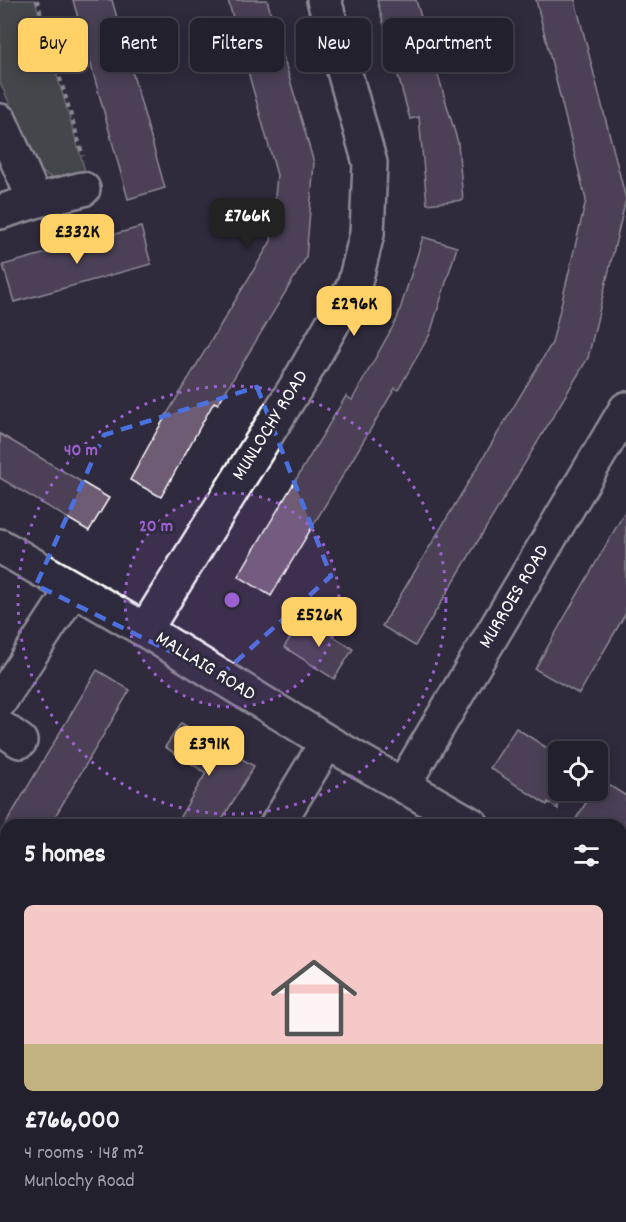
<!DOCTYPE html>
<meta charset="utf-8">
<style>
body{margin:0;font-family:Dekko,sans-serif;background:#2f2d3a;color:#f1f3f6;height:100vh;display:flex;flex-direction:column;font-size:22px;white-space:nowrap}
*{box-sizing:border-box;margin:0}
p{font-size:20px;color:#a3a3aa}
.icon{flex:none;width:33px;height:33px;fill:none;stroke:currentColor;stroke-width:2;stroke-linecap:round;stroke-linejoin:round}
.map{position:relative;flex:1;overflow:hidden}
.panel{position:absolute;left:0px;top:819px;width:627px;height:404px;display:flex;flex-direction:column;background:#23202e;border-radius:18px 18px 0 0;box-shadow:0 3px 15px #0003,0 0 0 2px #403e4a}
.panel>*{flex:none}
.hud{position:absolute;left:18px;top:18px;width:591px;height:54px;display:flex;gap:12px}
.tools{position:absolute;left:548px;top:741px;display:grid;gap:12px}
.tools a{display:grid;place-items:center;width:60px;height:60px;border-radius:9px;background:#23202e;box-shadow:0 3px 15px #0003,0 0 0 2px #403e4a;font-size:30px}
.price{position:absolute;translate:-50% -51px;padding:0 14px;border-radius:12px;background:#ffd166;color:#111;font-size:20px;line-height:39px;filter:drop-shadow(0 2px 3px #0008)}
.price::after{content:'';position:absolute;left:50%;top:36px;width:18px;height:14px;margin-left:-9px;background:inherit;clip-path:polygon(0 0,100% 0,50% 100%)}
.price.current{background:#222;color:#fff}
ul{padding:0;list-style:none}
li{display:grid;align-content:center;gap:12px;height:318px;padding:0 24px}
li span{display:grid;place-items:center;height:186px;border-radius:9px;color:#555}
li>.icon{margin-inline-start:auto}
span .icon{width:108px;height:108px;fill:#fffc;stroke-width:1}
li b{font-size:26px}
h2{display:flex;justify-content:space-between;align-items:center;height:72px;padding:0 24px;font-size:26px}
.tag{padding:0 21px;border-radius:9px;background:#23202e;box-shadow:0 3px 15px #0003,0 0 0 2px #403e4a;font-size:21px;line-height:54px}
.tag.current{background:#ffd166;color:#111}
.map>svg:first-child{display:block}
.green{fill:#5b675b;stroke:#adb3ad;stroke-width:1.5}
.building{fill:#6e5b74;stroke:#fff;stroke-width:1.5}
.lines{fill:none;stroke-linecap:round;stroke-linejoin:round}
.minor-casing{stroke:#fff;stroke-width:38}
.tertiary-casing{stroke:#fff;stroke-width:38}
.primary-casing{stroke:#fff;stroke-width:38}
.path{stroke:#fff;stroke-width:4;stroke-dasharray:4.5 4.5;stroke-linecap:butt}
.minor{stroke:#2f2a3d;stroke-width:33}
.tertiary{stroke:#2f2a3d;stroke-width:33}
.primary{stroke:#2f2a3d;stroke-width:33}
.marked{fill:none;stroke:#4a71e0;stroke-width:4.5;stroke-dasharray:12 8;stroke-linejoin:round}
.ring{fill:none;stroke:#9c61cf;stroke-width:3;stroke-dasharray:3 6}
.labels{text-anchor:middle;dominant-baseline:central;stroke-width:6;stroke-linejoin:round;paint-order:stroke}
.street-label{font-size:20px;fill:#fff;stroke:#2f2a3d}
.centre{fill:#9c61cf;stroke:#2f2a3d;stroke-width:3}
.ring-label{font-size:18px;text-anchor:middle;font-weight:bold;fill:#9c61cf;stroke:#2f2a3d;stroke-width:6;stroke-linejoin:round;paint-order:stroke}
</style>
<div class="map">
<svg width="626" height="1222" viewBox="0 0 626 1222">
<rect width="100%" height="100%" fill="#2f2a3d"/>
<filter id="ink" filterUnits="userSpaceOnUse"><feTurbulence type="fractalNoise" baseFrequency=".0167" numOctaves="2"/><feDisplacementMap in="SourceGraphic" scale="12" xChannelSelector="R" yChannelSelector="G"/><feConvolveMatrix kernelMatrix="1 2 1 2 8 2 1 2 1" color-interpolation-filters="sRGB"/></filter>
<g filter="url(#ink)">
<path class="green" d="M0,0h35l50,171c-18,5 -34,14 -47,-4l-38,-85z
M0,1041l6,4v171h280l9,6h-295z"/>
<path class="building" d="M73,0h39l53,188 -37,11z
M228,0h39l47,163 -8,95 -88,146 -4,-2 -53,95 -31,-17 28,-51 113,-188 6,-66z
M377,0h39l42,143 5,57 -36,4 -8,-87 -9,2z
M536,0h39l51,199 -38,159 -173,288 -33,-20 170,-283 34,-143z
M141,227l10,37 -137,38 -11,-37z
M423,237l34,10 -27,87 -32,56 -3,-2 -124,208 -33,-20 108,-180 6,4 45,-81z
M0,434l109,64 -20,33 -89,-53z
M626,510v103l-47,81 -44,-25z
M304,617l49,32 -19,30 -50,-32z
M97,670l33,20 -80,135h-45z
M181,723l73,43 -35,59h-44l31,-52 -41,-26z
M516,728l42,27v54l-10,-7 -1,3 -57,-37z
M601,780l25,16v29h-54l22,-35h3v-4z"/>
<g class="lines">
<g class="minor-casing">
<path id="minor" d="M0,121l35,80
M0,212l35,-11 48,-12
M0,546l145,84 182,112 145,83
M145,630l154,-248 55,-96 13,-52 3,-71 -46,-163
M0,701l73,-112
M0,727l20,14
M403,785l223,-376
M277,825l50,-83
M621,924l4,-8
M621,1092l5,1"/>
</g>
<g class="tertiary-casing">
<path id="tertiary" d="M0,982l6,5
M437,1216l11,6"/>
</g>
<g class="primary-casing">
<path id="primary" d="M346,1216l4,6"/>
</g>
<path class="path" d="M37,0l46,156"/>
<use href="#minor" class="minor"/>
<use href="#tertiary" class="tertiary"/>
<use href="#primary" class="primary"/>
</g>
</g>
<path d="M0 0H626V1222H0ZM257,387l74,189 -111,100 -184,-91 68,-150z" fill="#2f2a3d" fill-opacity=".55" fill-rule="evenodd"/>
<path class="marked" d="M257,387l74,189 -111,100 -184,-91 68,-150z"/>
<circle cx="232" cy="600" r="107" fill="#9c61cf" fill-opacity=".12"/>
<g class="ring">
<circle cx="232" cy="600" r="107"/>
<circle cx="232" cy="600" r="214"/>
</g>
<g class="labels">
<g class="street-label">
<text transform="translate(271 426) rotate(-58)">MUNLOCHY ROAD</text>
<text transform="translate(515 597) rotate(-59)">MURROES ROAD</text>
<text transform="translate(205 667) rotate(32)">MALLAIG ROAD</text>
</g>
</g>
<circle cx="232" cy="600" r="9" class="centre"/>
<g class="ring-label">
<text x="81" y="455">40 m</text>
<text x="156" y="531">20 m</text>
</g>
</svg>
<div class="tools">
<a><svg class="icon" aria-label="locate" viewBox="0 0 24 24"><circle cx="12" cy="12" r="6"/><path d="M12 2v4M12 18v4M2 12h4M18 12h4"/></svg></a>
</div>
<b class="price current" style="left:247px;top:249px">£766K</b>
<b class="price" style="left:77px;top:265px">£332K</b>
<b class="price" style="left:354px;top:337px">£296K</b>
<b class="price" style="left:319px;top:648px">£526K</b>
<b class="price" style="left:209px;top:777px">£391K</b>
<div class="hud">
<a class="tag current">Buy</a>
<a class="tag">Rent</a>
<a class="tag">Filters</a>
<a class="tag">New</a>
<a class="tag">Apartment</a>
</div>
<section class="panel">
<h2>5 homes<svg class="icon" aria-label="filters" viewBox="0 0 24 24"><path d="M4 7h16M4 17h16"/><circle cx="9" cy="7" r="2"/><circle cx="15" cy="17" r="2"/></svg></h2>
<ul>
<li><span style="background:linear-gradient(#f6c9c9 75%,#c2b280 0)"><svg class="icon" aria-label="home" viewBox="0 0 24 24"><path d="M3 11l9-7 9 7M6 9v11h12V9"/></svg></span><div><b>£766,000</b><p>4 rooms · 148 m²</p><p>Munlochy Road</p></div></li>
</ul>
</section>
</div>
